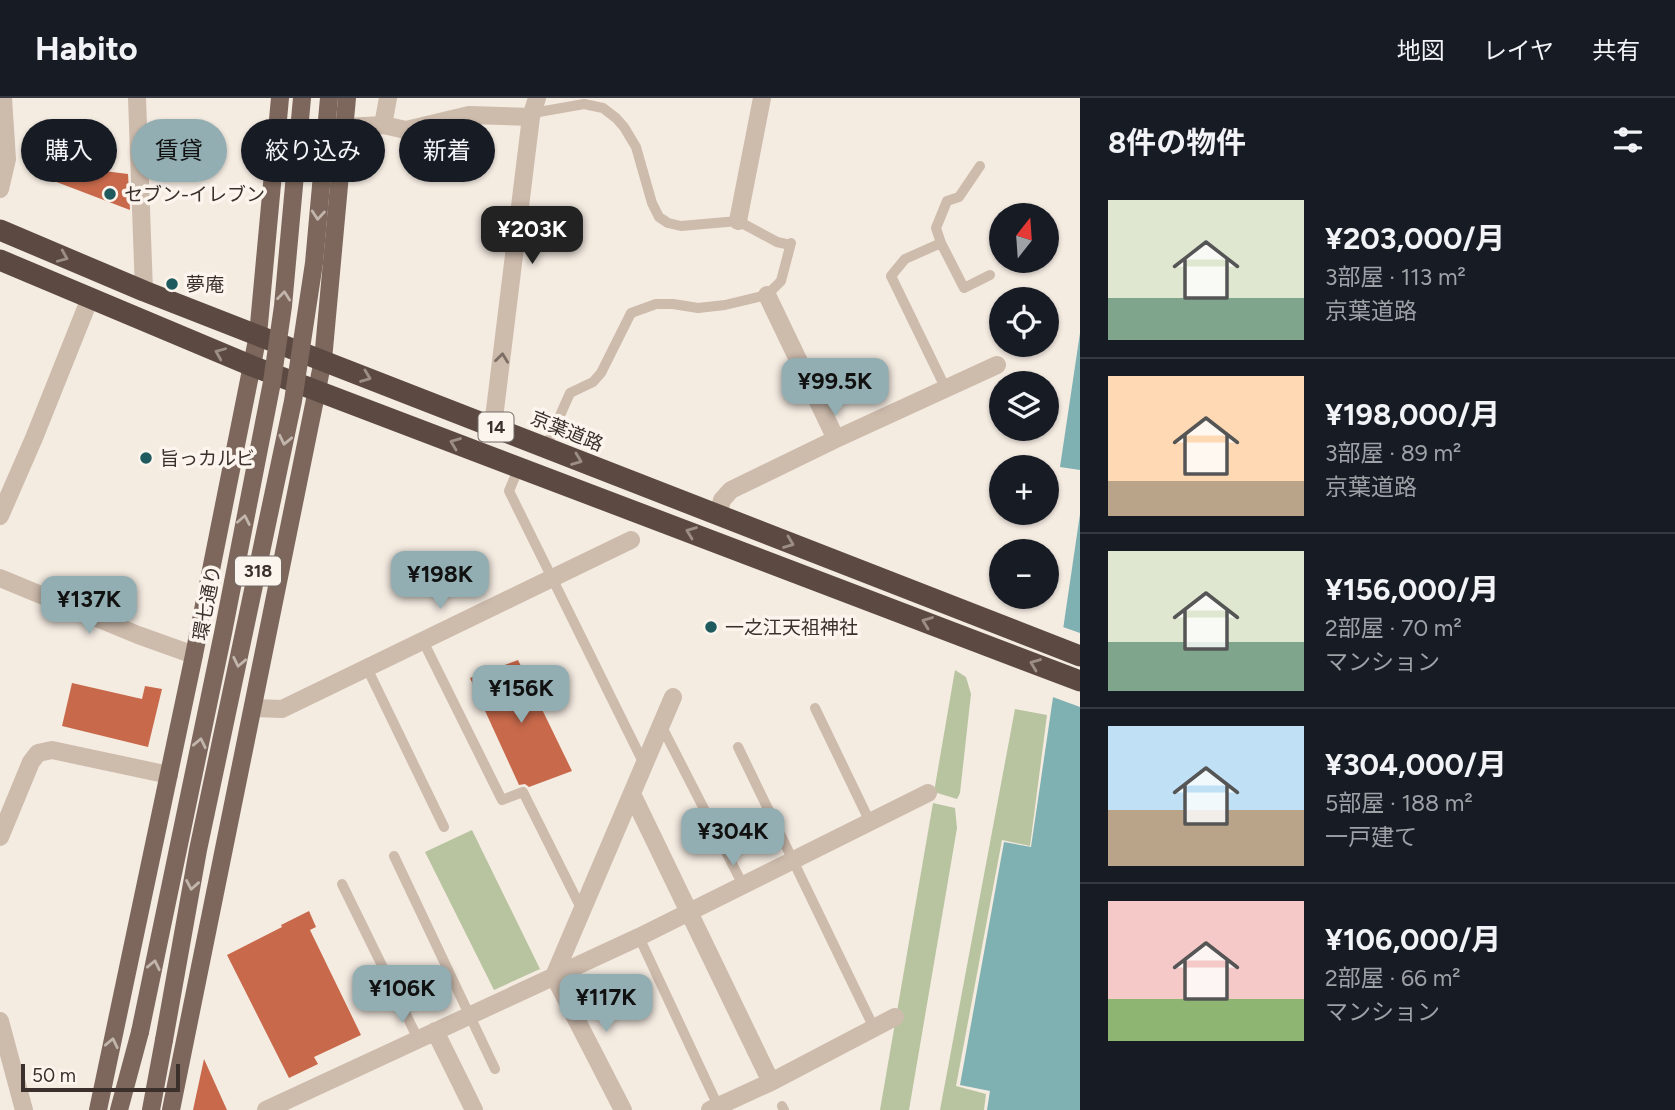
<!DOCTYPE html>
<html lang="ja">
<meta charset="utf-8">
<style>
body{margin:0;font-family:Figtree,"Noto Sans JP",sans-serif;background:#242831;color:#f1f3f6;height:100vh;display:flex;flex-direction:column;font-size:26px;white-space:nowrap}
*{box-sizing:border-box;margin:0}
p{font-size:23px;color:#9ea1a6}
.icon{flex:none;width:38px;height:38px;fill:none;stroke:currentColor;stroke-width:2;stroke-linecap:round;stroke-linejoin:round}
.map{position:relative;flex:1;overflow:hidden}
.panel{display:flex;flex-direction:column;background:#171b24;width:595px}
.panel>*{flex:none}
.banner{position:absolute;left:21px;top:21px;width:665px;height:63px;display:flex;gap:14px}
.needle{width:46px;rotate:17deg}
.controls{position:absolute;left:989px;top:105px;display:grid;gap:14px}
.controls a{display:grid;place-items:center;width:70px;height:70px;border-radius:50%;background:#171b24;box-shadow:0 2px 5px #0004;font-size:35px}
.scale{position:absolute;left:21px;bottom:18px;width:159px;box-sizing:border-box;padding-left:7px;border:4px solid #3b302b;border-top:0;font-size:19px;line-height:24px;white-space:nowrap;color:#3b302b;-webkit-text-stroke:5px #fbf5ee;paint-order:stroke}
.price{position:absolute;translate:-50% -60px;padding:0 16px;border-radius:14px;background:#92aeb2;color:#111;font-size:23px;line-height:46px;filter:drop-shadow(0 2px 4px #0008)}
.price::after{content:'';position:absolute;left:50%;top:42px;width:21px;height:16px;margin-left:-10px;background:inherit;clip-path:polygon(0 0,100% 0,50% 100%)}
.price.selected{background:#222;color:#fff}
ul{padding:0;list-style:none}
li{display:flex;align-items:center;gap:21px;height:175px;padding:0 28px}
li+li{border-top:2px solid #363941}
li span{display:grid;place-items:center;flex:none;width:196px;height:140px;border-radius:0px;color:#555}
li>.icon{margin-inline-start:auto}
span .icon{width:84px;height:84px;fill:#fffc;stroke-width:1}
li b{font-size:30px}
h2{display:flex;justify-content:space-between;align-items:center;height:84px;padding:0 28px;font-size:30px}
.pill{padding:0 24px;border-radius:32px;background:#171b24;box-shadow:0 2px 5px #0004;font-size:24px;line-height:63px}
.pill.selected{background:#92aeb2;color:#111}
header{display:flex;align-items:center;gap:42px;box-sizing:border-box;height:98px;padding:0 35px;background:#171b24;border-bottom:2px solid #363941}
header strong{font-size:33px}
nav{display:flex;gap:38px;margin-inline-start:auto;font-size:24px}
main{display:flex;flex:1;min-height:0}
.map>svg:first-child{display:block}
.green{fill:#b8c4a0}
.water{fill:#7fb0b2}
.pier{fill:#f4ebe1}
.building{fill:#c8694b}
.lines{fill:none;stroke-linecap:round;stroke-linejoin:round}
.lane{stroke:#cdbbac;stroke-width:10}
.street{stroke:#cdbbac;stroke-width:18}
.primary{stroke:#7d675c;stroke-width:18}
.highway{stroke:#5c4a42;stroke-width:21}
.primary-bridge{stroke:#7d675c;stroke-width:18}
.oneway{stroke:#c2b5ac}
.oneway2{stroke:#9c8e87}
.oneway3{stroke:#7d6f65}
.poi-dot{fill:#1f5a5e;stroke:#fbf5ee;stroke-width:2.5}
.labels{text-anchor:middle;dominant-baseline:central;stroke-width:7;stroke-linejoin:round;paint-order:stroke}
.shield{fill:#fbf5ee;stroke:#756b66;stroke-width:2}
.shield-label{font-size:18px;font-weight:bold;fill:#3b302b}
.poi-label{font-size:19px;fill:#3b302b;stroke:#fbf5ee;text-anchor:start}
.street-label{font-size:19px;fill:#3b302b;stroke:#fbf5ee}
</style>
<header>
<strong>Habito</strong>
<nav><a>地図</a><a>レイヤ</a><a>共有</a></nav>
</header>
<main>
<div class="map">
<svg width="1080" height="1012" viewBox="0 0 1080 1012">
<rect width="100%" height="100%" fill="#f4ebe1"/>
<path class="green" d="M955,572l11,7 5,17 -11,99 -3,6 -23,-7z
M1015,611l32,6 -17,131 -28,-6 -46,246 30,8 -2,16h-44z
M933,705l22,5 2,20 -48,282h-29z
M472,732l68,139 -46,21 -69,-138z"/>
<path class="water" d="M1080,235v137l-20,-3z
M1080,416v596h-93l3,-19 -30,-6 44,-243 27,5z"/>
<path class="pier" d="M1060,528l20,7v74l-30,-11z"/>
<path class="building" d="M49,66l79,10 2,36 -84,-32z
M518,562l54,111 -43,16 -4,-3 -6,1 -49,-107z
M72,585l70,16 3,-13 17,3 -14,58 -86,-21z
M309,813l7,16 -6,3 51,105 -47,22 4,7 -29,14 -62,-123 55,-28 -1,-2z
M204,961l23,51h-34z"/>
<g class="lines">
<path class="lane" d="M533,15l51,-9 19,4 13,10 8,9 12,20 16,56 7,14 9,6 13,3 57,-5 39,21 9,2
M980,68l-21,31 -12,4 -11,27 5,15 23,45 26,-13
M941,145l-36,16 -14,17 55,113
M546,349l24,-54 23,-11 8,-9 30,-60 25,-9h17l25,4 27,-3 42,-10 14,-14 10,-38
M519,369l-10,24 135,273
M423,543l79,159 21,-8 59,118
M367,570l77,159
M815,610l55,114
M661,627l82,160
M738,649l136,281
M394,758l101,213
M342,786l76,155
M639,839l79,169
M782,1008l2,4"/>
<path class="street" d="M137,0l7,193
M383,27l5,-27
M345,29l38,-2 23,5 63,-15 62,2
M0,91l7,-30 -4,-61
M738,123l24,-123
M767,197l69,144
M493,328l38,-309 6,-19
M718,417l4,-15 9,-10 105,-51 161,-74
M0,418l34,-78 56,-140
M0,480l138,57 56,20
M253,610l29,1 349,-169
M632,696l139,288
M0,739l31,-75 7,-9 14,-3 117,25
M554,878l119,-279
M554,878l69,134
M0,923l24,89
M435,933l39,79
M266,1012l373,-173 289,-144
M710,1012l61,-28 124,-65"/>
<path class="primary" d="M98,1012l96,-455 64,-320 22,-237
M119,1012l21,-78
M151,1012l13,-70
M171,1012l152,-750 24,-262"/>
<path class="highway" d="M0,132l144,61 936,365
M0,162l252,106 828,315"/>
<path class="primary-bridge" d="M140,934l83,-399 49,-251 11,-76 19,-208
M164,942l34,-190 95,-449 21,-138 15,-165"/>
</g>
<defs><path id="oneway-chevron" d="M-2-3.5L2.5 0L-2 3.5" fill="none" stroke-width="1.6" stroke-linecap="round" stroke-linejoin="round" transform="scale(1.75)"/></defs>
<g class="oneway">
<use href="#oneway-chevron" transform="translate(318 117) rotate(95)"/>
<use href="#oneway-chevron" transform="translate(284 198) rotate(-84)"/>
<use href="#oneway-chevron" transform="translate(285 342) rotate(102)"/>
<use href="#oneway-chevron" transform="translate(244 422) rotate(-79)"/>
<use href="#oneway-chevron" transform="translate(239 564) rotate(102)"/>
<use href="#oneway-chevron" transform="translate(200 645) rotate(-78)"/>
<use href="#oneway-chevron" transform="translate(192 787) rotate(100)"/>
<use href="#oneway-chevron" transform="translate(154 867) rotate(-78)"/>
<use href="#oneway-chevron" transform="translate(112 945) rotate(-78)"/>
</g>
<g class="oneway2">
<use href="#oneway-chevron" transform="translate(63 159) rotate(23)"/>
<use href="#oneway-chevron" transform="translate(220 255) rotate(-157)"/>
<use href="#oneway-chevron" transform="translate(366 279) rotate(21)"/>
<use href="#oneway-chevron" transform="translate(455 345) rotate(-159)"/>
<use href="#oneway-chevron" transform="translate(577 362) rotate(21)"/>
<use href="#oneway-chevron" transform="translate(691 434) rotate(-159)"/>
<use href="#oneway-chevron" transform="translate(789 445) rotate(21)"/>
<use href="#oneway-chevron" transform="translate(927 524) rotate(-159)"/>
<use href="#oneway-chevron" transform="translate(1035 566) rotate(-159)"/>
</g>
<use class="oneway3" href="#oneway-chevron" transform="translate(502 260) rotate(-83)"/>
<g class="poi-dot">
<circle cx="110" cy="96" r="7"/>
<circle cx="172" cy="186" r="7"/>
<circle cx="146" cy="360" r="7"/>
<circle cx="711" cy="529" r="7"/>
</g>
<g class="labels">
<g class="shield">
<rect x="478.5" y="314.5" width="35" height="29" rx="5"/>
<rect x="235" y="458.5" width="46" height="29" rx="5"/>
</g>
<g class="shield-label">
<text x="496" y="329">14</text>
<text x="258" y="473">318</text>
</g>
<g class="poi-label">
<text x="124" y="96">セブン-イレブン</text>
<text x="186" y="186">夢庵</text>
<text x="160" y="360">旨っカルビ</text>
<text x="725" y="529">一之江天祖神社</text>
</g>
<g class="street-label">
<text transform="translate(567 333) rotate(22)">京葉道路</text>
<text transform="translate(207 505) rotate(-79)">環七通り</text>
</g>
</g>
</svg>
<div class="controls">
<a><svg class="needle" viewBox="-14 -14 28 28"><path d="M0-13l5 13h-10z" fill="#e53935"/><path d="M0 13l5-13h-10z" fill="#9ea1a6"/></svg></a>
<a><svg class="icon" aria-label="locate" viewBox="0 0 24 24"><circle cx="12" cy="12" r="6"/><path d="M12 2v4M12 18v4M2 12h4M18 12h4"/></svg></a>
<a><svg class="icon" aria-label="layers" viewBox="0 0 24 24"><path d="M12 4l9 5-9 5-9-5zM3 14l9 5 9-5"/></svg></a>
<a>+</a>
<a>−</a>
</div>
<div class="scale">50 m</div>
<b class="price selected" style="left:532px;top:168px">¥203K</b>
<b class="price" style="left:835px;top:320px">¥99.5K</b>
<b class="price" style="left:440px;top:513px">¥198K</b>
<b class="price" style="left:89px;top:538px">¥137K</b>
<b class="price" style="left:521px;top:627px">¥156K</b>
<b class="price" style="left:733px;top:770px">¥304K</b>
<b class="price" style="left:402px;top:927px">¥106K</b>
<b class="price" style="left:606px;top:936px">¥117K</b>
<div class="banner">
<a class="pill">購入</a>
<a class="pill selected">賃貸</a>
<a class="pill">絞り込み</a>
<a class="pill">新着</a>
</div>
</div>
<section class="panel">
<h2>8件の物件<svg class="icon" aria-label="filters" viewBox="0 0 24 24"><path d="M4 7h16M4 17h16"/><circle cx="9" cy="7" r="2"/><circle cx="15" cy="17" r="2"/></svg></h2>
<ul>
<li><span style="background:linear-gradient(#dfe7d0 70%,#7fa58c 0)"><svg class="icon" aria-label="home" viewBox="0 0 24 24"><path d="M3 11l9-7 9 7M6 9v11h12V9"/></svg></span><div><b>¥203,000/月</b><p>3部屋 · 113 m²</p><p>京葉道路</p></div></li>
<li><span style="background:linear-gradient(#ffd9b3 75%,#b9a48a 0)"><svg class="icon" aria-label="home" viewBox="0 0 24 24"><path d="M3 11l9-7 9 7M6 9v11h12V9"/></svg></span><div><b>¥198,000/月</b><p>3部屋 · 89 m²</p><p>京葉道路</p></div></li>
<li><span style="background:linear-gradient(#dfe7d0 65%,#7fa58c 0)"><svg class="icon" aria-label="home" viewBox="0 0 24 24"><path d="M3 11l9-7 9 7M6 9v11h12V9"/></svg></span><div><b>¥156,000/月</b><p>2部屋 · 70 m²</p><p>マンション</p></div></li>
<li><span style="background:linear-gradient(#bfe0f5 60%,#b9a48a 0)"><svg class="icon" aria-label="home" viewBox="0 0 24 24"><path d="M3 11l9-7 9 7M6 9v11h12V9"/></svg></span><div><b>¥304,000/月</b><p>5部屋 · 188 m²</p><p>一戸建て</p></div></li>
<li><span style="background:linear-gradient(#f6c9c9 70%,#8fb573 0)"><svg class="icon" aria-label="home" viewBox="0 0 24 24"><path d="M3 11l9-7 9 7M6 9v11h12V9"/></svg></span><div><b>¥106,000/月</b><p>2部屋 · 66 m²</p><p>マンション</p></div></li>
</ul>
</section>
</main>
